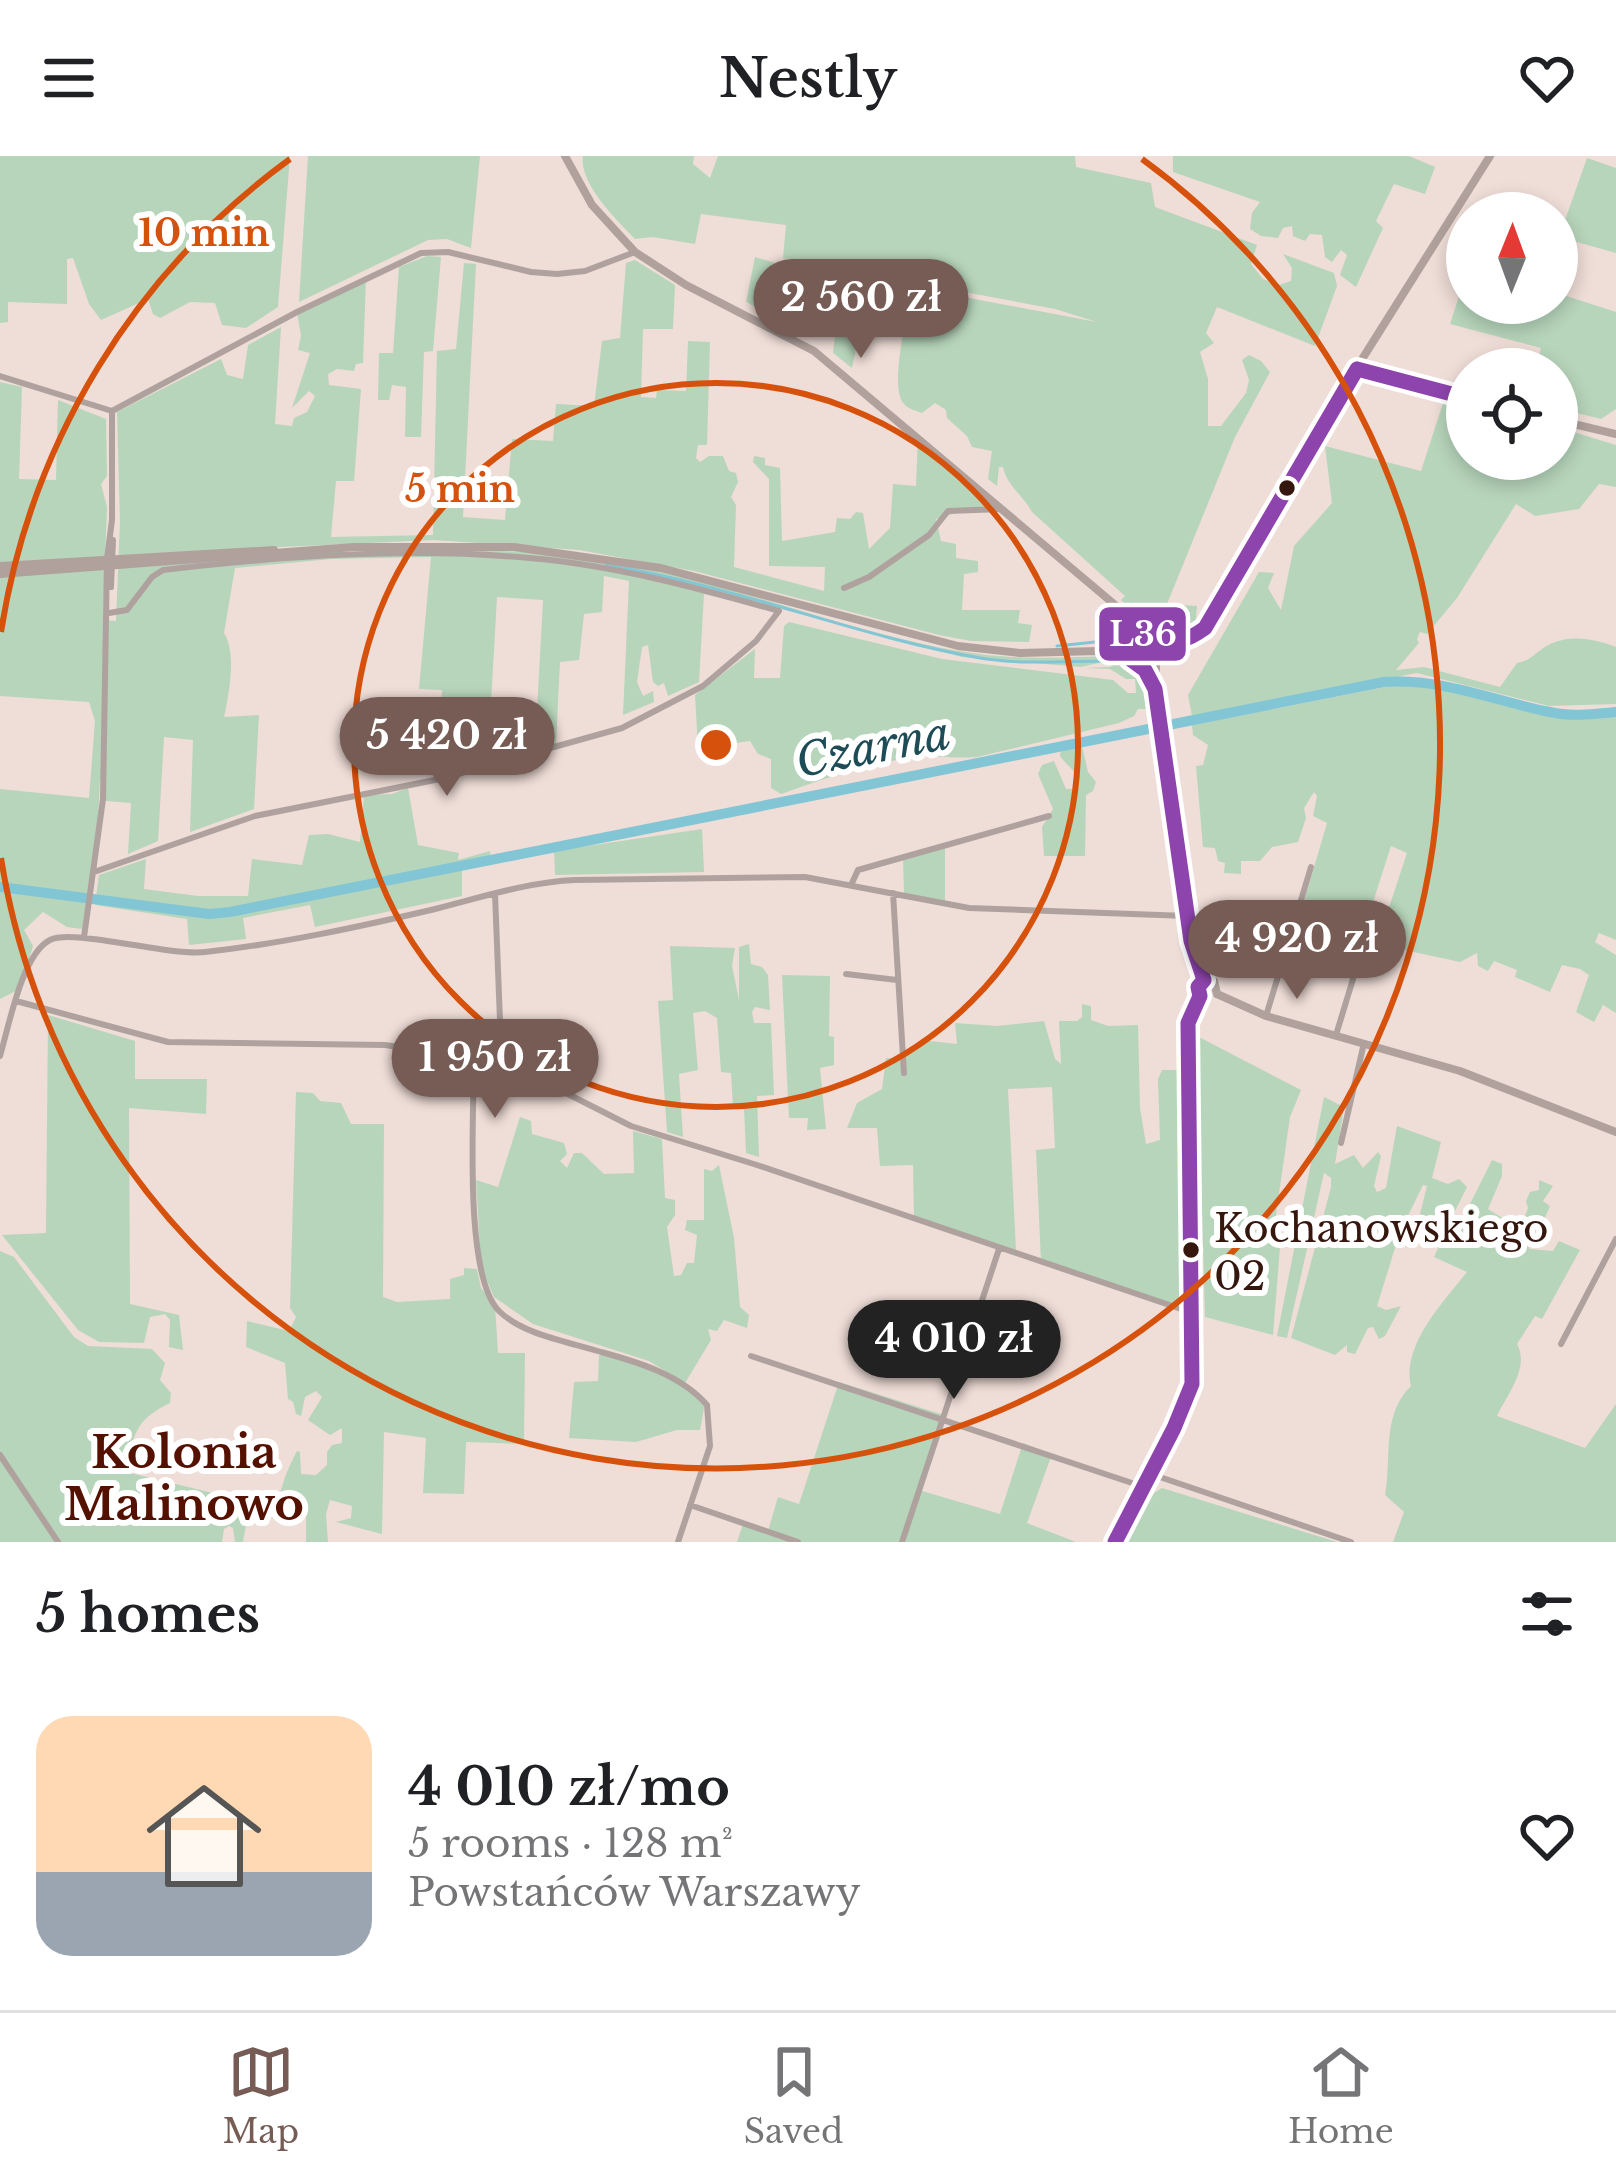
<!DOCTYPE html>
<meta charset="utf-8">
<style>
body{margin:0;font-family:"Libre Baskerville",serif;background:#f6f6f6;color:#202124;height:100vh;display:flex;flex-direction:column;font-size:45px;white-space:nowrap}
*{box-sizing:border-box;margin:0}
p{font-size:39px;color:#757577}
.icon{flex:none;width:66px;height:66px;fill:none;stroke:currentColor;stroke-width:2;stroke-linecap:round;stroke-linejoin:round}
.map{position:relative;height:1386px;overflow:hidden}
.drawer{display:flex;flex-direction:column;background:#fff;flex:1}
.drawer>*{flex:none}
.needle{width:78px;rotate:1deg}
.fabs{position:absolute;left:1446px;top:36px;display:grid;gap:24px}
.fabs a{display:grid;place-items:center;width:132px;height:132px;border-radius:50%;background:#fff;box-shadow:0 6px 18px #0003;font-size:60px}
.price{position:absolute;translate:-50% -102px;padding:0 27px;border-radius:42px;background:#765c54;color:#fff;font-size:39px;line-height:78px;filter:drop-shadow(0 3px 6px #0008)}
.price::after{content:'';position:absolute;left:50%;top:72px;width:36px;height:27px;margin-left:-18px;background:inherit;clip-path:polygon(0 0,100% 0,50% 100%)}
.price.current{background:#222;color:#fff}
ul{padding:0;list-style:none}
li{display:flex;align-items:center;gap:36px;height:300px;padding:0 36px}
li span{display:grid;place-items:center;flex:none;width:336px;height:240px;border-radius:36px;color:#555}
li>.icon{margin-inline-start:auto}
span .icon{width:144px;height:144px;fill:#fffc;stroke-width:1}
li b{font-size:51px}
h2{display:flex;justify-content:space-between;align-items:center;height:144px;padding:0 36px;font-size:51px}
header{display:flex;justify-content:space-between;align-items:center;height:156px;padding:0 36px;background:#fff;font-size:54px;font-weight:600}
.tabs{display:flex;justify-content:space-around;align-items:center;height:168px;border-top:3px solid #e0e0e0;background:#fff;font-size:33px;color:#757577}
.tabs a{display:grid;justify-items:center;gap:6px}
.tabs .current{color:#765c54}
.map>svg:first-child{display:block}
.green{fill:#b7d5bb}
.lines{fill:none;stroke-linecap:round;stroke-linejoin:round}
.stream{stroke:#82c6d6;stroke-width:3}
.river{stroke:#82c6d6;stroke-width:10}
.street{stroke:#afa29e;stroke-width:6}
.secondary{stroke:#b0a19c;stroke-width:8}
.bus-1-casing{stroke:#fff;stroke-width:24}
.bus-1{stroke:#8e44ad;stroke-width:15}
.ring{fill:none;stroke:#d6520c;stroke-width:6}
.bus-dot{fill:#35170e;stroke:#fff;stroke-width:4.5}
.labels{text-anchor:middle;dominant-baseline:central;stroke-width:12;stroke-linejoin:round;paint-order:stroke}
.bus-label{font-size:39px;fill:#35170e;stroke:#fff;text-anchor:start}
.water-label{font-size:45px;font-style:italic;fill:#1d4b56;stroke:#fff}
.neighbourhood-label{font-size:45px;font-weight:bold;fill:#510;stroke:#fff}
.centre{fill:#d6520c;stroke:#fff;stroke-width:6}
.ring-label{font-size:36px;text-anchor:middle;font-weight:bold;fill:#d6520c;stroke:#fff;stroke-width:12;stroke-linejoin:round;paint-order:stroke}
.line-badge{stroke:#fff;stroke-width:4.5}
.badge-label{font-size:33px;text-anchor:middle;font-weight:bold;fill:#fff}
</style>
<header><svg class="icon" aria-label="menu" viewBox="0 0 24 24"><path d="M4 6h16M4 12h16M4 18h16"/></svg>Nestly<svg class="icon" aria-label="heart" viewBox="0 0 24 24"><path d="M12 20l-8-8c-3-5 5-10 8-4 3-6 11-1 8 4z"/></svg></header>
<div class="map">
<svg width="1616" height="1386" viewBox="0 0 1616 1386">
<rect width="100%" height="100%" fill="#efddd7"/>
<path class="green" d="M0,0h290l-12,151 -32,21 -24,-3 -7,-22 -25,-1 -30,16 -7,-4 -5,-15 -47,21 -12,-16 -16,-46 -6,1v45l-59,-2v20l-8,1z
M308,0h172l-9,92 -24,-9 -19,1 -129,62z
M583,0h111l-1,8 17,14 8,-22h357l1,11 75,16 4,24 102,38 -6,19 12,15 16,6 12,-4 1,-13 -9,-14 51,19 3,13 -22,60 -98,-39 -11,26 8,10 -14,9 8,27v47h13l25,-33 3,-13 -7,-20 7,-5 12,6 9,11 -35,65 -68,167 30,2 -2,22 -16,7 -23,-14 -19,-5 -16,-16 4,-4 -93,-84c-9,-17 -25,-26 -29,-45h-4l-2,19 -9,-7 4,-28 -20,-4 -5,-11 -20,-18 -1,-8 -11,-7 -13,10c-5,-2 -14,-4 -18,-9 -16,-17 5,-93 7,-117l186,35 -42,-13 -272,-51 3,-33 -85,-11 -6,30 -42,-7 -18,2c-19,-20 -56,-55 -52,-83z
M1173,0h236l26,11 -10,27 -31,-10 -18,37 7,7 -27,59 -16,-12 7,-20 -6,-5 -9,12 -7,-5 -3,-22 -12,-1 -5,7 -12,-5 -1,-10 -9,2 -5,10 -17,-2 -11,-7 2,-16 8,-11 -87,-30z
M1587,2l29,10v85l-57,-16z
M427,100l14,1 -8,94 -9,1 -3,85h-16l1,-50 -14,-2 -3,15h-11l1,-47h14l6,-86z
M755,101l34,10 -2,51 -4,2 -37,-18z
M635,104l40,25 -2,44h-30l-2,68 15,1 1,-8 29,1 2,-50 22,1 -3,103h-9l-2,13 4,4 9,-6h14l6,15 7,2 2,9 -7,15 5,8 -2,62 90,24 1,-24 -56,-1v-87l-16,-17 1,-6 11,2v7l15,3 2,73 53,-9 2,-14 13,1 6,-7 7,1 6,36 21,-21 3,-44 23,2 2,-49 84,72 -29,-1 -37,11 5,22 15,3v14l22,3v11l-14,2 -2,36h58l-2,13 14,2 -3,17 -58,-1 -32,-6 -245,-64 -115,-21 -145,-10 -216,10c133,8 266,-11 399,12 122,22 242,76 362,92 45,6 91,3 136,2v3l-34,8 -119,-10 -209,-57 -4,5 -45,-11 -5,88 -31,14 -4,-13 -6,3 -5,-4 -5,-37 -6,2 -5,35 6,14 10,-5 1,11 -31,13 6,-134 -25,-5 -2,36 -18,2 -5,46 -19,2 -4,82 -21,4 8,-148 -46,-3 -9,159 -51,16 5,-82 -23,-1 12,-132 -100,2 -96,9 -11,65c13,21 5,60 0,84l35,-2 -5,94 -64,23 3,-92 -29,-3 -6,104 -30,13 3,-51 -25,-2v-20l-6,-1 -2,42 -16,107 -15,-2 -24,-15 -19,18 9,16 -13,43 -20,10v-210l89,9 6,-77 -6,-19 -89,-6v-314l22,5 -3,92 37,1 2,-80 48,19 1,57 -6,8 6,23 -4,113 13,1 4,-99 -3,-110 104,-53 6,16 16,4 5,-34 33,-18 -6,97 17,2 2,-8 13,-6 8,-16 -6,-5 -17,17 18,-55 -12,-3 3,-14 -4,-24 69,-34 -3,85 -7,1 -2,7 -17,-2 -9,5 1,11 32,4 -7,92h-18l-5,56 102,-2 4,-184 19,-2 8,-86 12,1 -13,253 42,3 7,-81 41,2 3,-37 38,2 8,-65 18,-3 6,-75z
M1467,116v31h90v-10l59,19v97l-15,10 -44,-11v-39l-8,-3 -13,3 5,-21 -91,-24z
M842,120l28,4 -18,88 -19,-15z
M1443,247l24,6v50h90v-32l59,18v42l-17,-3 -20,25 -44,7 -19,-12 -59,94 -30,36 -7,-2 -3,7 2,4 -23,27 28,-3 76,20 17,-24c12,-2 15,-7 25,-14 23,-16 50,-11 74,-2v57l-67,2 -132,-33 -225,43 -4,-21 71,-123 15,1 -6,15 13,22 13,-64 38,-43 -7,-57 96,25z
M789,466l153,37 171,21 15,13h8l-1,-14h-9l-16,-10 -25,-1 25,-1 9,-5 26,18 7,29h-14l-4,7 -15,7 -142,34c-20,2 -38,-2 -57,0 -48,4 -94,21 -139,37l-10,-6v-29l-13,-5 -8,-13 -52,7 -3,-53 60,-46 -1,29h26l4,-52z
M1411,526c74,5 125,41 205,34v224l-17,-7 -4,9 21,13v58l-13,-8 -9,17 -18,-10 13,-37 -9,-6 -18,-4 -12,27 -35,-15 2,-7 -23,-9 -6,10 -10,-5 -1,-13 -17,9 -83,-18 30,-91 -16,-7 -33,103 -19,-6 -4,11 -42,-15 34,-116 -14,-7 4,-20 -3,-4 -10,16 2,10 -8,24 -26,5 -12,14h-19v13l-17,-1 1,-10 -7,-2 -3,-13 -12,-1 -7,-81 7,-1 5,-20 -15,-10 -1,-10z
M1082,590l6,26 8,10 -3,9 -7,4 -1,61h-41l-2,-29 11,-18 -15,-35 4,-9 12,-4 12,28h8c10,-15 -7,-22 -14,-33l1,-6z
M408,632l10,57 41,8 -1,7 32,-9 1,9 -181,34v4l152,-29v27l-147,31 -5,-22 -67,13 3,21 -57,6 -2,-26 -92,-14 4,-30 47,-16 -2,30 54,7h50l4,-37 50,6 7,-30 19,-1 32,8 4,-47 28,-1z
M702,673l2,43 -149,3 -1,-24z
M945,691v56l-41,-10 -1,-34z
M749,788l2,20 11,3 6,8 2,35 -15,-3 -3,5 2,11h17l3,72 -17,1 2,61 -13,-4 -2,-45h-11l-2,-35 -10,-1 -4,-54 -12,-7 -12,2 5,57 -19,4 4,63 -16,-5 -9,-131 15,-1 -3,-54 65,2 -3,18 7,34v-53z
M782,819l48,1 -1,60 5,1v28l-14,3 6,61 -19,1 1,-12h-19z
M1082,848l9,2v14l17,6 30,-1 2,83 6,36 14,-4 -2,-61 4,-9h27l3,243 -151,-51 -5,-112 19,-2 -3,-61 -44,2 8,161 -102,-30 -1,-55 -33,1 -3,-38h-30l10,-25 25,-14 4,-31h17l18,-18 36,4 -2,-21 42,3 47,-5 11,38 6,5 -2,-43h18l5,-4z
M48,859l87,26v38h72l-1,35 -77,-6 1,196 49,11 4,35 -14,-3 1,-27 -5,-6 -15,3 -6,26 -45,-1 -21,-12 -76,-95 44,-2z
M1197,880l104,54 -11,27 -18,126 8,4 -7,88 -68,-18z
M296,936l17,1 7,8 21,2 10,21h33l-1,173 14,5 53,-3v-20l14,-4v-7l13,1 4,19 14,17 3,48h27l-1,91 -58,-2 -2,52 -41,-1 3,-55 -42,-6 -2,102 -46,-12 15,-4 1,-12 -22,-6 -4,14 2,28h-22v-27l-28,-9c3,-21 9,-36 19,-55l3,1 1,22 15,1 11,-10v-13l5,-7 10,-2v-15l-12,7 -22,-15 14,-23 -6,-6 -11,6 -4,19 -5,-2 -3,-12 -5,-3 -3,-36 -39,-16 1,-26 42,10 7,-14 -6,-9z
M1324,941l20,10 -9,57 19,-9 9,13 15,-16 3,4 -7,30 3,6 9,-4 11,-62 44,16 -9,36 16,6 11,-5 8,8 -22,44 -4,-9 -21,-8 7,-28 -4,-1 -23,47 -23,74 9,4 15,-4 -16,30 -6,3 -6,-12 -5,1 -13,26 -8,-2v-7l-12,10 -44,-17 40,-151v-9l-7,-5 -37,165 -10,-2z
M520,961l11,4 1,13 32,9 3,11 -7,7 7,7 7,-15h8l22,21 30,-1 -1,-42 29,8 3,59 10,2v15l-8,12 7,49 7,-1 6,-12h7l3,-28 -12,-5 2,-10h17v-51l8,2 7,-6 15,73 6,69 9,8 -2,13 -23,-8 -7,11 -9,-2 3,11 -26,43 -36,-22 -116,-37 -39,-27 -13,-30 -5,-87 22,7z
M1492,1004l10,4v12l-14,33 27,17 7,-1 6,-17 -2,-7 4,-9 9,-2v-10l14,6 -10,15 7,5 -11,26 -12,3 -2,8 5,6 23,2 6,-10 21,9 -38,69 -7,-3 -18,28c13,24 -10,50 -20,72l88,32 31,-44v138h-223l11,-30 -19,-17c7,-37 -4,-80 26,-109 -10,-40 33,-85 56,-114l-33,-15 9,-20 9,3z
M0,1095l14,6 60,80 14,9 64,3 13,14 -5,17 11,13 -1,10c-37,18 -36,32 -44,69l124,30 -7,40h-8l-2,-14 -4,-2 -5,3 -2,13h-222z
M599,1199l48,10 54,33 4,5 -5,27h-23l-41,12 -67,-4 5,-56 24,-1z
M839,1226l105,33 -25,75 81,24 23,-71 29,11 -25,69 49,19h-339l6,-18 25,7 10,-34 21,7z
M1162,1332l175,54h-211l28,-49z"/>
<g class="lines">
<path class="stream" d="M606,409c128,20 248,71 374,93 42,7 86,3 129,3
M1057,490l57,-6 8,-13 -11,-17"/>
<path class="river" d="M0,731l209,27 21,-2 1154,-230c59,-4 110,19 166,30 22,5 44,2 66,0"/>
<path class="street" d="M0,220l112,35
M112,255l185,-99 124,-59 27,-1 83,20 26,2 28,-3 50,-19
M111,431l2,-47
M844,432l25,-11 60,-42 19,-24 54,-2
M94,716l161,-56 185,-37 182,-51 81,-42 53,-45 23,-30c-81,-23 -165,-46 -250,-53 -121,-11 -245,-2 -366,12l-11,7 -25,33 -18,3
M852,727l6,-13 191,-54
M893,737l11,180
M495,738l6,152 -4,16
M84,781l19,-138 4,-240 5,-39v-109
M846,818l51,6
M16,845l152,41 217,3 106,15 61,26 79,40 126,39 433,147
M1266,860l45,-149
M1336,879l34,-112
M0,900c9,-30 22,-102 50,-116 23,-12 115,16 155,12 75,-8 153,-25 226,-42 48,-12 96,-28 144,-30l230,-3 164,31 218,8
M474,902c0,55 -11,217 25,253 24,24 71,31 102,41 37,10 80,23 106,53l3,41 -32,96
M1341,987l23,-100
M1561,1188l55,-105
M751,1200l393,131
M0,1299l58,87
M1151,1318l200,68
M690,1349l108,37
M902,1386l97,-293"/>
<path class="secondary" d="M565,0l27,49 43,47 51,33 128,66 332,280
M1357,213l110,29
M1557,264l59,14
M0,410l274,-16
M0,418l354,-27h160l147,21 297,78 62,7 78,-2 30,5
M1165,497l40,-25 120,-210 165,-262
M1156,510l-1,23 36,252 13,39
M1151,527l-6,-13 -17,-14 3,-18 15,-7 19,10h22
M1204,824l10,1 3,13
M1217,838l49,22 194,55 156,61
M1115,1386l59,-114 18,-44 -4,-361 12,-27 -2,-9 6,-7"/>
<g class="bus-1-casing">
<path id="bus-1" d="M1357,213l110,29
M1204,824l-13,-39 -36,-252 -10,-19 -15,-11v-16l14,-10c30,5 32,16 61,-5l152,-259
M1115,1386l59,-114 18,-44 -4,-361 12,-27 -2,-9 6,-7"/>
</g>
<use href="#bus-1" class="bus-1"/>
</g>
<g class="ring">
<circle cx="716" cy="589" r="362"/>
<path d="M1 476A724 724 0 0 1 290 3M1142 3A724 724 0 1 1 1 702"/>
</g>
<g class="bus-dot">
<circle cx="1287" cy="332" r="10"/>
<circle cx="1191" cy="1094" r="10"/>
</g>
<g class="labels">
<g class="bus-label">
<text x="1214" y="1072">Kochanowskiego<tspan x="1214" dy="48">02</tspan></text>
</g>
<g class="water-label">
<text transform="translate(873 591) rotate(-11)">Czarna</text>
</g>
<g class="neighbourhood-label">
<text x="184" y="1296">Kolonia<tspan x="184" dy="52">Malinowo</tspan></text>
</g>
</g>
<circle cx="716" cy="589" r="18" class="centre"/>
<g class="ring-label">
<text x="204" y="90">10 min</text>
<text x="460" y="346">5 min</text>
</g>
<rect class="line-badge" x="1097" y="449" width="91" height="58" rx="12" fill="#8e44ad"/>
<g class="badge-label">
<text x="1143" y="490">L36</text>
</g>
</svg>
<div class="fabs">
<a><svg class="needle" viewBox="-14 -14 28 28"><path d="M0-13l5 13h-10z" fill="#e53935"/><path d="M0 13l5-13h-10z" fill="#757577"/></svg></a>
<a><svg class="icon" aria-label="locate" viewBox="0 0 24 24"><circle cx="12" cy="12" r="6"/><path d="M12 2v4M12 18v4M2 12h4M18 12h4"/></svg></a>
</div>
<b class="price" style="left:861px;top:205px">2 560 zł</b>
<b class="price" style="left:447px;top:643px">5 420 zł</b>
<b class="price" style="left:1297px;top:846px">4 920 zł</b>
<b class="price" style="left:495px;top:965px">1 950 zł</b>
<b class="price current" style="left:954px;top:1246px">4 010 zł</b>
</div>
<section class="drawer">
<h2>5 homes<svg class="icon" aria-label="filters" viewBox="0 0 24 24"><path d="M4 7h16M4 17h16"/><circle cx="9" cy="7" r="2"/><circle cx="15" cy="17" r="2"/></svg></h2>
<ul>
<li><span style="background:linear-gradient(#ffd9b3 65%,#9aa5b1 0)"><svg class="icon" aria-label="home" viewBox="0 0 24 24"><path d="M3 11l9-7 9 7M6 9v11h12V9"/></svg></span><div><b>4 010 zł/mo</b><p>5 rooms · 128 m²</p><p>Powstańców Warszawy</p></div><svg class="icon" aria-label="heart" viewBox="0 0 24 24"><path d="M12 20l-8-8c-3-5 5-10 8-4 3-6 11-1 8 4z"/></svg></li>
</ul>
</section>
<nav class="tabs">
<a class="current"><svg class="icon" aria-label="map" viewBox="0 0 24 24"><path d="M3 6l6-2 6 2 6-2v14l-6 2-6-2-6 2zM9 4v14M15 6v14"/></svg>Map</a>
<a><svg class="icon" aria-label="saved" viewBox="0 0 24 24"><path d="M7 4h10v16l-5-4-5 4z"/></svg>Saved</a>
<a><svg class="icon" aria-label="home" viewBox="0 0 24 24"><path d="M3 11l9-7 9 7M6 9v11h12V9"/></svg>Home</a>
</nav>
